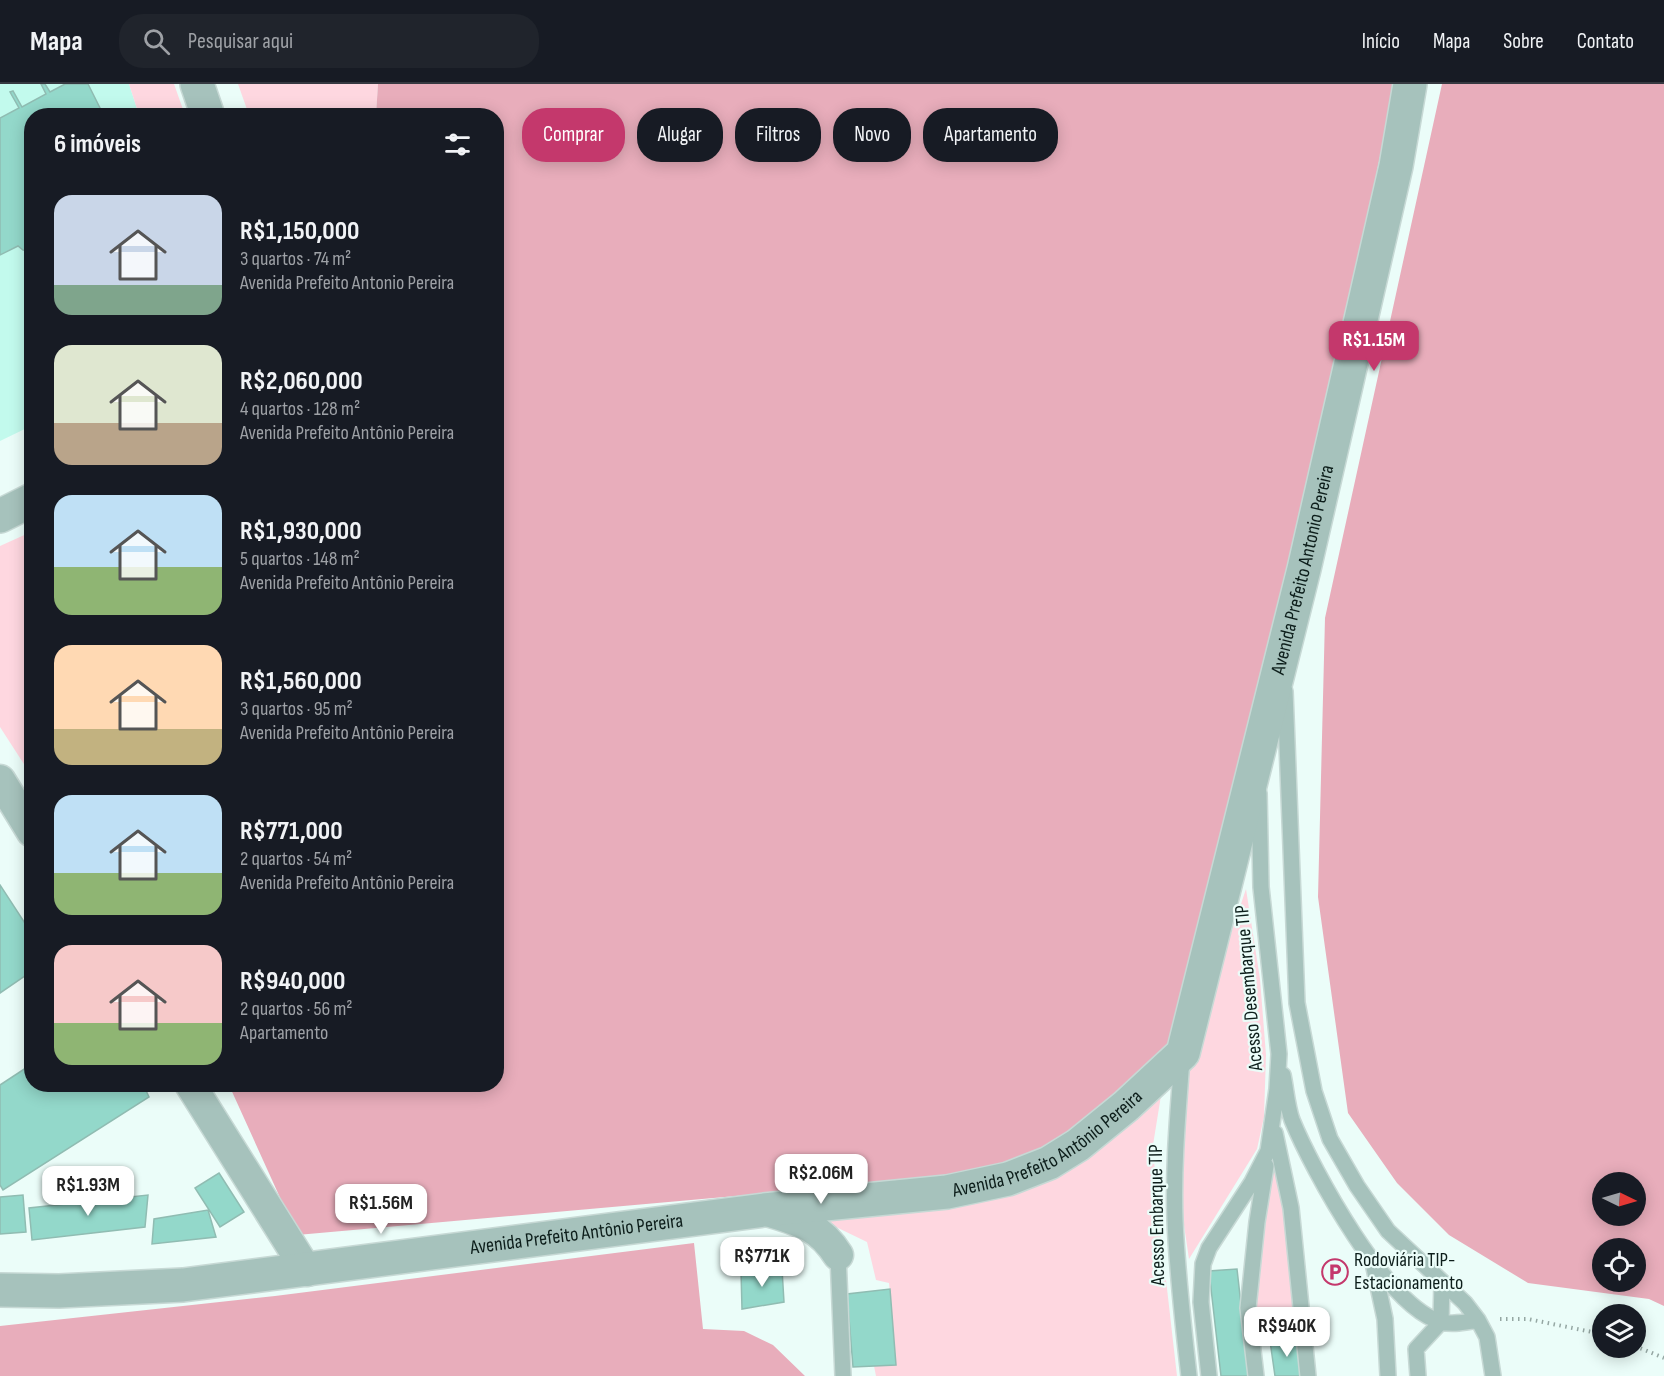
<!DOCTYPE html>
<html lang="pt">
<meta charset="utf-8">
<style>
body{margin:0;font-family:"Sofia Sans Condensed",sans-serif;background:#20242c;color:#f1f3f6;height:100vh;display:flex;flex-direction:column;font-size:22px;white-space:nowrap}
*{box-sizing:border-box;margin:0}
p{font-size:20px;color:#9ea1a6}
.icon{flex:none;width:33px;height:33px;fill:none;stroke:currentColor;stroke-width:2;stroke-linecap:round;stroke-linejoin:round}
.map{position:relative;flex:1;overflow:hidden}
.details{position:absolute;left:24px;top:24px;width:480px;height:984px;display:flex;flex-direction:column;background:#171b24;border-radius:24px;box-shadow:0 3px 15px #0003}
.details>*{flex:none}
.guide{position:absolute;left:522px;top:24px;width:570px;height:54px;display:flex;gap:12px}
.needle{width:39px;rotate:95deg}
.controls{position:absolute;left:1592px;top:1088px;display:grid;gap:12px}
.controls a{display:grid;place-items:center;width:54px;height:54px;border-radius:50%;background:#171b24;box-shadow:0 3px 15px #0003;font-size:30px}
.price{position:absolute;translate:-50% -51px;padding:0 14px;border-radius:12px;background:#fff;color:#222;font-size:20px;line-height:39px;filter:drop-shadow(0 2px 3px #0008)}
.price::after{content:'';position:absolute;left:50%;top:36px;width:18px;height:14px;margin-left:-9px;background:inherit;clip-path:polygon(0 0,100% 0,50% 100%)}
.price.on{background:#c4386c;color:#fff}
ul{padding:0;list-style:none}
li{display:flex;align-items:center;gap:18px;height:150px;padding:0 30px}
li span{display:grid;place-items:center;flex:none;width:168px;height:120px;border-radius:18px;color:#555}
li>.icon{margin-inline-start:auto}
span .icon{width:72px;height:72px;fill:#fffc;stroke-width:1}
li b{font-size:26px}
h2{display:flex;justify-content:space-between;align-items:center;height:72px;padding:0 30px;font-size:26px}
.tag{padding:0 21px;border-radius:24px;background:#171b24;box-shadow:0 3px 15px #0003;font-size:21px;line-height:54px}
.tag.on{background:#c4386c;color:#fff}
header{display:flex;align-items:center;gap:36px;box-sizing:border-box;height:84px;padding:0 30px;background:#171b24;border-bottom:2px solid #363941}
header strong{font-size:28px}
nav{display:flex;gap:33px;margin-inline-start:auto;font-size:21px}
.search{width:420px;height:54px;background:#20242c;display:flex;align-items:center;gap:15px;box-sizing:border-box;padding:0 21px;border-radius:24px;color:#9ea1a6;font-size:22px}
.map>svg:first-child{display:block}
.built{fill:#c2faed}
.green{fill:#fed7e0}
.forest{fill:#e8adbb;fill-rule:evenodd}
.building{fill:#93d8ca;stroke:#90bcb2;stroke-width:1.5}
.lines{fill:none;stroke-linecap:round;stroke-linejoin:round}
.service-casing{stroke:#c7d9d5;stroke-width:18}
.minor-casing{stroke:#c7d9d5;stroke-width:33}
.tertiary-casing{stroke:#c7d9d5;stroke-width:36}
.path{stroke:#95a7a3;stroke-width:4;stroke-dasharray:1.5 4.5;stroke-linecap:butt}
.service{stroke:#a6c2bc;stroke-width:15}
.minor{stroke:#a6c2bc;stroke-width:30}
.tertiary{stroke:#a6c2bc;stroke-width:33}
.labels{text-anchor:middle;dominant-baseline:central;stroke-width:4.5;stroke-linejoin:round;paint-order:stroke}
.street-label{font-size:20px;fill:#0d1e1b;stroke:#ebfdf9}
.poi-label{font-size:20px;fill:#0d1e1b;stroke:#ebfdf9;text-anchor:start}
</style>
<header>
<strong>Mapa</strong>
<div class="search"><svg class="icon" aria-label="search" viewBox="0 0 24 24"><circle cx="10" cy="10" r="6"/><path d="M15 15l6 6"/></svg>Pesquisar aqui</div>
<nav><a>Início</a><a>Mapa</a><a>Sobre</a><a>Contato</a></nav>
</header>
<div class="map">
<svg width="1664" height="1292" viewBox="0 0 1664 1292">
<rect width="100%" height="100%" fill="#ebfdf9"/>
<path class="built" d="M0,0h129l10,31 -107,1 -1,310 -31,15z"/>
<path class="green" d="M129,0h45l11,31h-46z
M238,0h140l-2,31h-127z
M31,448v243l-31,-48v-181z
M1246,805l14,90 6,76 -2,62 -7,32 -68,110 -8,-54 1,-72 9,-80z
M1163,999l-10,62 4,56 20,175h-301l-2,-10 22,-2 -7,-81 -13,-3 -9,-38 -60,-29z
M1273,1075l10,41 14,116 -6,15 -34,6 -1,-34z"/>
<path class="forest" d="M378,0h1017l-141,681 -84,279 -48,52 -62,46 -75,32 -688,61 -68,-150 267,-1v-968l-120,-1z
M1442,0h222v1222l-15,-7 -121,-16 -79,-48 -52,-52 -49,-70 -30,-216 7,-279zM1602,1098h33v33h-33zM1602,1164h33v33h-33z
M694,1159l9,86 41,2 29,14 32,31h-805v-50l275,-30z"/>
<path class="building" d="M41,0h4l5,8 15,-8h23l16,32h-72v135l-9,-1 -5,-4 -18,9v-137l19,-10 -9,-16 3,-1 9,16 24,-13z
M0,801l32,49v37l-32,22z
M32,980v20h111l6,13 -146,93 -3,-5v-100z
M219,1089l25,39 -24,15 -25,-39z
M23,1111l3,37 -26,2v-37z
M148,1111l-3,32 -113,13 -3,-32z
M208,1126l8,27 -64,7 2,-25z
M782,1185l2,33 -42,7 -1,-38z
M1237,1185l12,107h-28l-12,-105z
M890,1205l6,76 -43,2 -6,-73z
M1299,1254l4,38h-28l-5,-35z"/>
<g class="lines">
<g class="service-casing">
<path id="service" d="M1285,607l12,312 17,88 16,48 27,47 31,45 77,72 13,17 9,17 6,39
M1182,975c-4,54 -9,107 -7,161 2,52 8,104 14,156
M1283,991c3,14 4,31 9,45 20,49 96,190 150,202 11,3 25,0 36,-2
M1275,1049l16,75 17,168
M838,1171l5,121
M1373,1179l12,56 3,57
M1209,1292l-8,-74 2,-38 6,-16 43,-66 16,-31 9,-62 2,-35 -18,-167 -2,-94
M1256,1292l-8,-68 9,-86 9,-56
M1418,1292l-2,-27 25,-27 1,-40"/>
</g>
<g class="minor-casing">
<path id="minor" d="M0,696l32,52
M190,1000l117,187
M767,1127c32,10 52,14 71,44"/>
</g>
<g class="tertiary-casing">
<g id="tertiary">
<path d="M197,0l11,32"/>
<path d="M0,432l32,-16"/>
<path id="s1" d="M0,1206l59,1 124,-6 581,-75 183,-18 61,-13 41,-16 29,-18 48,-39 57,-53 121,-484 92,-403 14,-82"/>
</g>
</g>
<path class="path" d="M1500,1235h28l74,15
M1635,1262l29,12"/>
<use href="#service" class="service"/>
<use href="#minor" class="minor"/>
<use href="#tertiary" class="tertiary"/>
</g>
<defs>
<g id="parking-ring" transform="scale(1.35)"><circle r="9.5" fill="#ebfdf9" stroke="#c4386c" stroke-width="1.5"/><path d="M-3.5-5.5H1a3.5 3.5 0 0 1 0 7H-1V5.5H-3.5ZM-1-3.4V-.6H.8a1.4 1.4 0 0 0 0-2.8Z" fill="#c4386c"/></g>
</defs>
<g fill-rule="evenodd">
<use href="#parking-ring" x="1335" y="1188"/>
</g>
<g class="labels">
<g class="street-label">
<text stroke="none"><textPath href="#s1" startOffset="1731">Avenida Prefeito Antonio Pereira</textPath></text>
<text transform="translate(1249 904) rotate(-95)">Acesso Desembarque TIP</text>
<text stroke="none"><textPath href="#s1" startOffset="1066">Avenida Prefeito Antônio Pereira</textPath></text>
<text transform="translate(1157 1131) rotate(-91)">Acesso Embarque TIP</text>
<text stroke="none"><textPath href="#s1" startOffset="580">Avenida Prefeito Antônio Pereira</textPath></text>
</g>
<g class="poi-label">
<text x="1354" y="1176">Rodoviária TIP-<tspan x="1354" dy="23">Estacionamento</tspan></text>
</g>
</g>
</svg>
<div class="controls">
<a><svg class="needle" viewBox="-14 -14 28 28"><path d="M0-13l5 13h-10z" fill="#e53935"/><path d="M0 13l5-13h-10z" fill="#9ea1a6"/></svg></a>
<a><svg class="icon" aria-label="locate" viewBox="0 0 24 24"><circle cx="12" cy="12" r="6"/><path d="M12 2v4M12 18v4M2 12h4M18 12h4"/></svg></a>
<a><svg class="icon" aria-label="layers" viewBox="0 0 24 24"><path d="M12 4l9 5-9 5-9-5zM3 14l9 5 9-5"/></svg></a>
</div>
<b class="price on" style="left:1374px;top:288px">R$1.15M</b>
<b class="price" style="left:821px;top:1121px">R$2.06M</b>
<b class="price" style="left:88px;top:1133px">R$1.93M</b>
<b class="price" style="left:381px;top:1151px">R$1.56M</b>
<b class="price" style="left:762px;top:1204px">R$771K</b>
<b class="price" style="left:1287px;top:1274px">R$940K</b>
<div class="guide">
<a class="tag on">Comprar</a>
<a class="tag">Alugar</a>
<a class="tag">Filtros</a>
<a class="tag">Novo</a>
<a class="tag">Apartamento</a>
</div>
<section class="details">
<h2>6 imóveis<svg class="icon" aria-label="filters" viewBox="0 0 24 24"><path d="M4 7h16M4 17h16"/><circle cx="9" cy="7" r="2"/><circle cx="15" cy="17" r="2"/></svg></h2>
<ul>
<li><span style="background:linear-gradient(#c9d6e8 75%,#7fa58c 0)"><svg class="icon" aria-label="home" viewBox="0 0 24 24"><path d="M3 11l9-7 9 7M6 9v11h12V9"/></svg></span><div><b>R$1,150,000</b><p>3 quartos · 74 m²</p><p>Avenida Prefeito Antonio Pereira</p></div></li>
<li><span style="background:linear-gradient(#dfe7d0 65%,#b9a48a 0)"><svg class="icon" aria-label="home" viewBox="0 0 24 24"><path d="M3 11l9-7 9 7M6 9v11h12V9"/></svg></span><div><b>R$2,060,000</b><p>4 quartos · 128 m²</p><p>Avenida Prefeito Antônio Pereira</p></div></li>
<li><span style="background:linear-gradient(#bfe0f5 60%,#8fb573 0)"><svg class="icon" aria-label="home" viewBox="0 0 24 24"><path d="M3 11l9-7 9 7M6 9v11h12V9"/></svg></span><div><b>R$1,930,000</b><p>5 quartos · 148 m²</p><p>Avenida Prefeito Antônio Pereira</p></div></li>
<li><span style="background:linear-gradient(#ffd9b3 70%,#c2b280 0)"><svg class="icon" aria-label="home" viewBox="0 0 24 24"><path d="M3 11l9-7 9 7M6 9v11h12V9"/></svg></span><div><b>R$1,560,000</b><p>3 quartos · 95 m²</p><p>Avenida Prefeito Antônio Pereira</p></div></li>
<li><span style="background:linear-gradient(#bfe0f5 65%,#8fb573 0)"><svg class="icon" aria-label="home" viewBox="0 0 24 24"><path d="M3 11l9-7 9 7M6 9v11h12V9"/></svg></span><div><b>R$771,000</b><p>2 quartos · 54 m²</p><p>Avenida Prefeito Antônio Pereira</p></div></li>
<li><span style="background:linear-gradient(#f6c9c9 65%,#8fb573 0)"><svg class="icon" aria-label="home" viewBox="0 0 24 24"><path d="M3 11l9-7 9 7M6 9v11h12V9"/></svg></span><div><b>R$940,000</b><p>2 quartos · 56 m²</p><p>Apartamento</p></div></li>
</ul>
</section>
</div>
